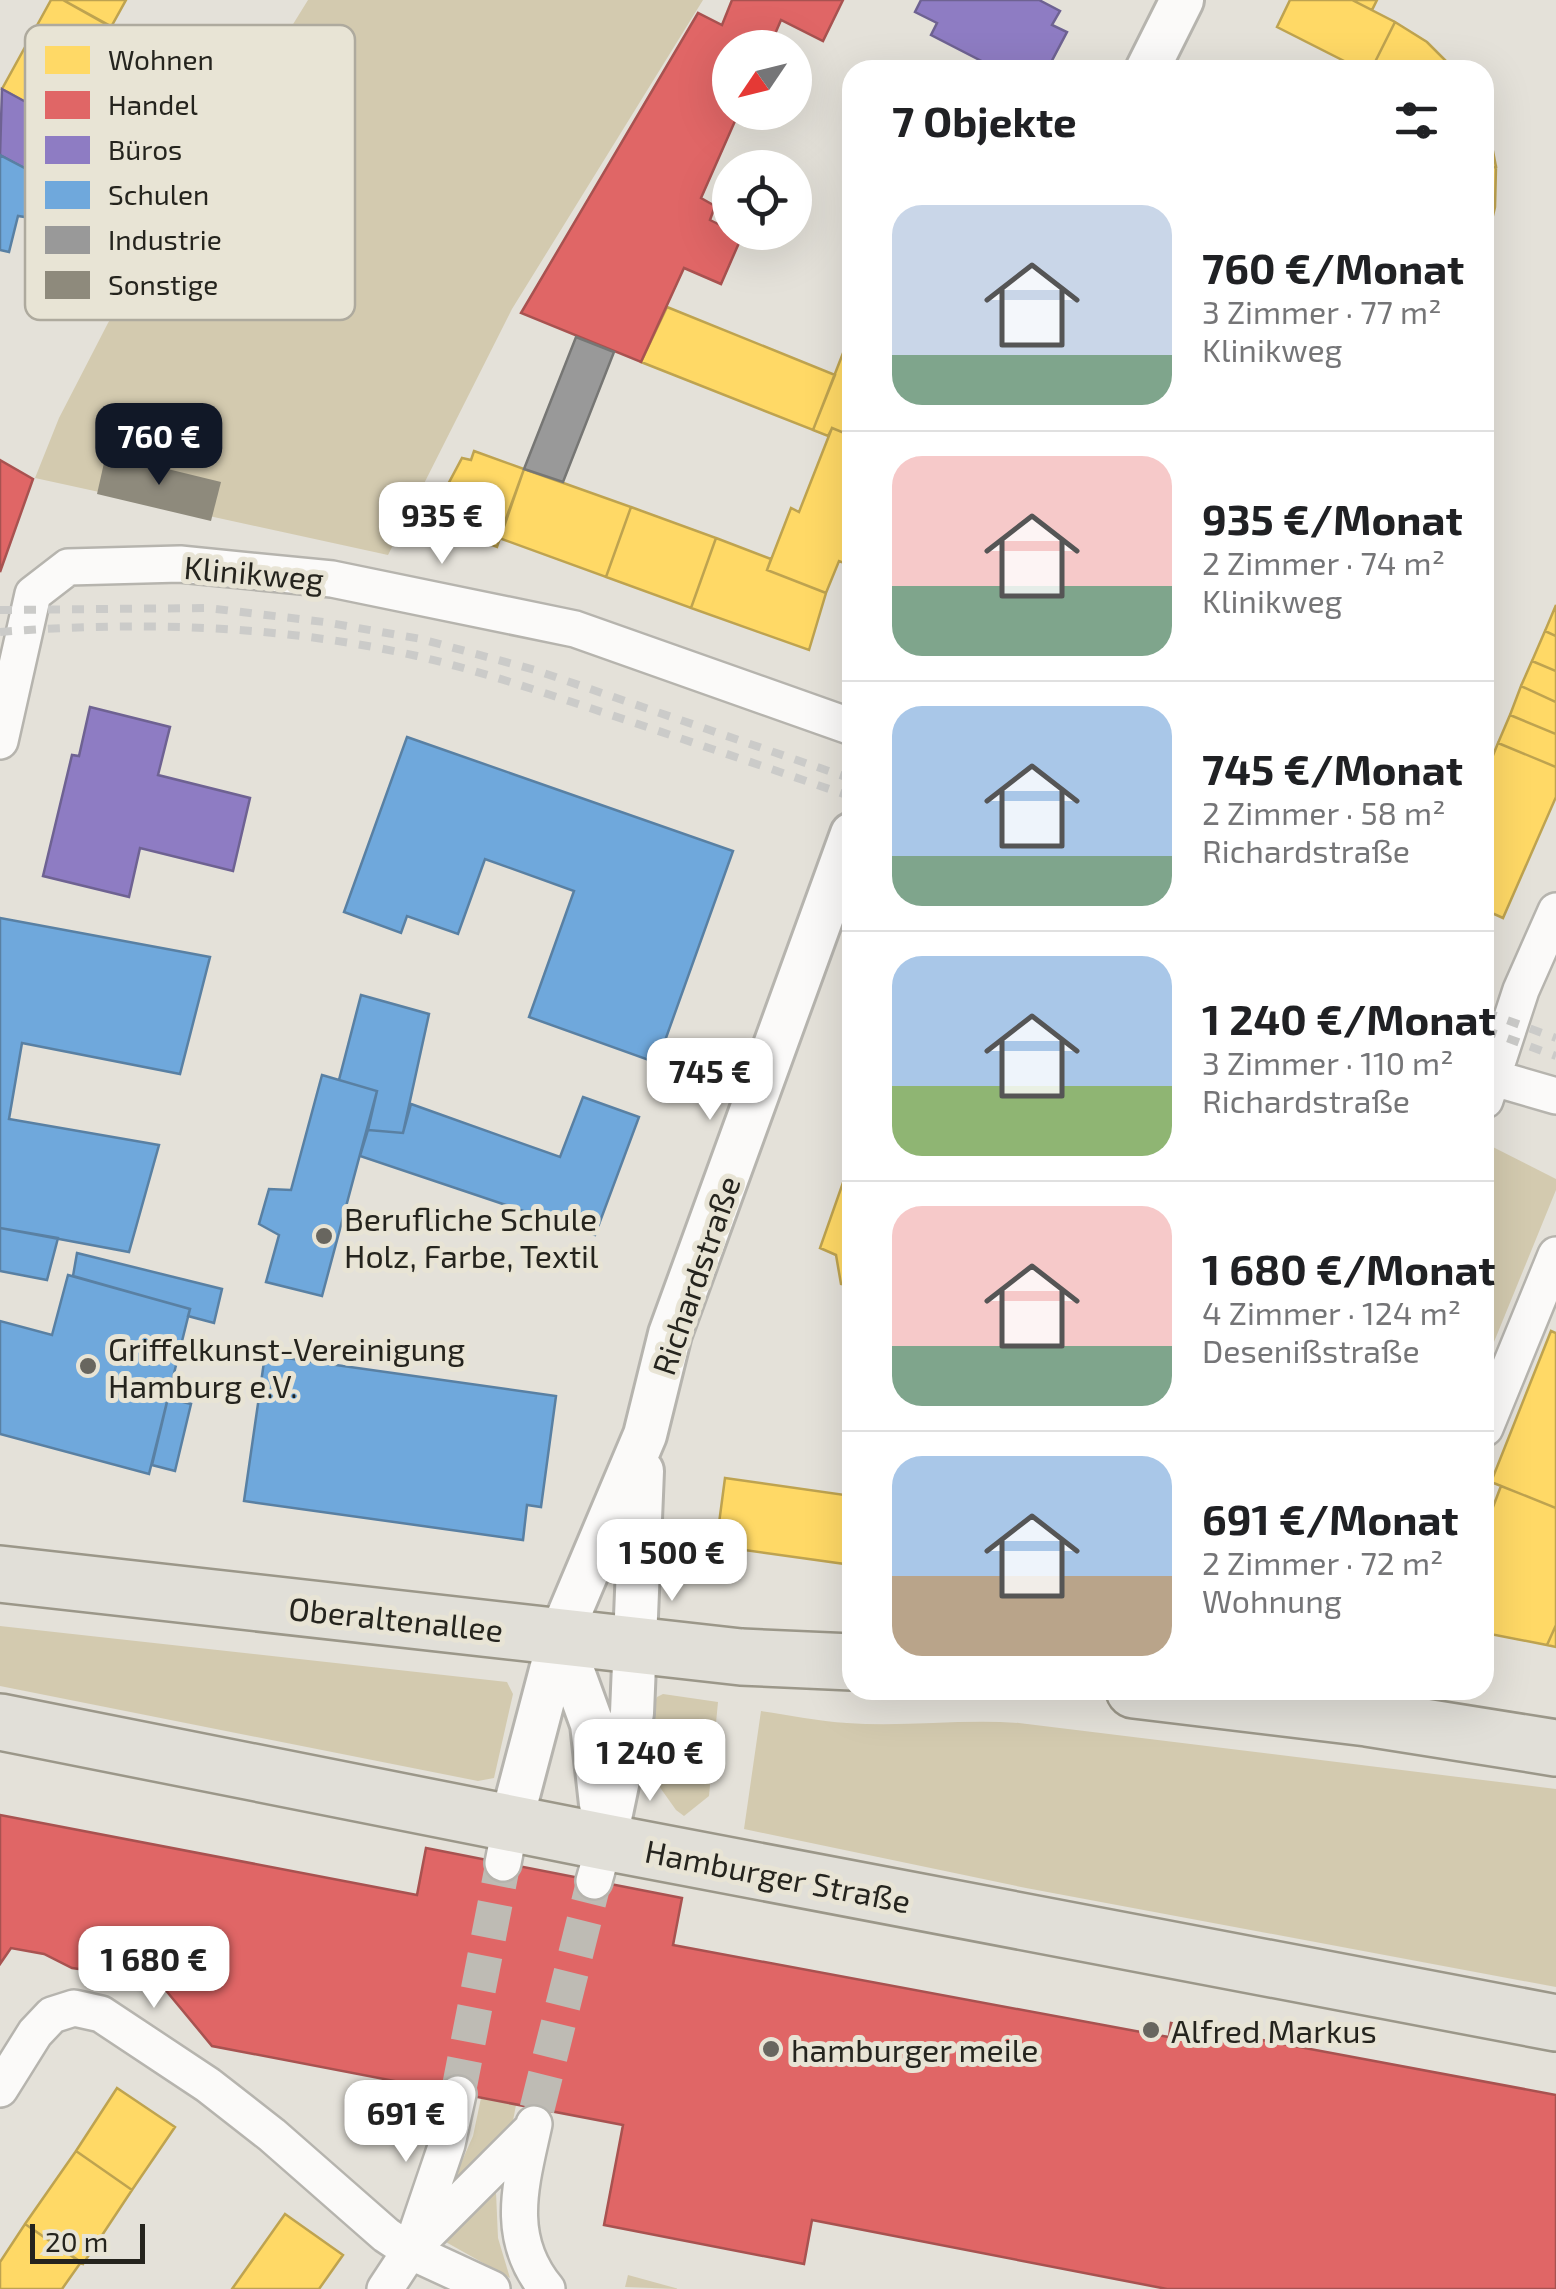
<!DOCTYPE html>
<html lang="de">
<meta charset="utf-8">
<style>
body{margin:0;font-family:"Exo 2",sans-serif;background:#f2f2f2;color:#202124;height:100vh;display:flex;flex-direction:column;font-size:38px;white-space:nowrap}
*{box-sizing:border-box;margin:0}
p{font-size:32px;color:#757577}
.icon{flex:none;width:55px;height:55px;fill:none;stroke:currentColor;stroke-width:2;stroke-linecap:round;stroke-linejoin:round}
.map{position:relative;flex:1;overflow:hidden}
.sheet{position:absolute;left:842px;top:60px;width:652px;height:1640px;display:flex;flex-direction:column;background:#fff;border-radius:30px;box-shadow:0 10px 40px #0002}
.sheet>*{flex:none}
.needle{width:65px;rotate:235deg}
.tools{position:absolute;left:712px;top:30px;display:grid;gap:20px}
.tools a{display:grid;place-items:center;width:100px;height:100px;border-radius:50%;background:#fff;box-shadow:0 10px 40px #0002;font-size:50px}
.scale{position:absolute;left:30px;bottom:25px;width:115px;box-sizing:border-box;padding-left:10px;border:5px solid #25241e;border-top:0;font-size:28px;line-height:35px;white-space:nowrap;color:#25241e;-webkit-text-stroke:8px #e8e4d5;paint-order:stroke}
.price{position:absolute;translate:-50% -85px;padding:0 22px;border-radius:20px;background:#fff;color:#222;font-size:32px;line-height:65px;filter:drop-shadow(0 2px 5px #0008)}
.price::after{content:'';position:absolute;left:50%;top:60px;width:30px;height:22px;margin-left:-15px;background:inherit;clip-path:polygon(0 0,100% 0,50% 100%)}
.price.on{background:#111827;color:#fff}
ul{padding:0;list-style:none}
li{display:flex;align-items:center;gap:30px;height:250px;padding:0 50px}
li+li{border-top:2px solid #e0e0e0}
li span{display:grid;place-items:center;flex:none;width:280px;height:200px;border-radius:30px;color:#555}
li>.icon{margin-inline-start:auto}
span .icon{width:120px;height:120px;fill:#fffc;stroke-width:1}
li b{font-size:42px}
h2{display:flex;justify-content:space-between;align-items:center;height:120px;padding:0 50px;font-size:42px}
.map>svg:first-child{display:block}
.green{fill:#d3caaf}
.homes{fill:#ffd966;stroke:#bea350;stroke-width:2.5}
.shops{fill:#e06666;stroke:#a85250;stroke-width:2.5}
.offices{fill:#8e7cc3;stroke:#6e6292;stroke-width:2.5}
.schools{fill:#6fa8dc;stroke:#5980a3;stroke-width:2.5}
.industry{fill:#999;stroke:#767674;stroke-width:2.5}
.building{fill:#8e8a7c}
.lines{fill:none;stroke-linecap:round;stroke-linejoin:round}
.minor-tunnel{stroke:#bebbb4;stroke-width:35;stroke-dasharray:35 18;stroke-linecap:butt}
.minor-casing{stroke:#b6b4ae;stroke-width:40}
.tertiary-casing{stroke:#b6b4ae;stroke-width:48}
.primary-casing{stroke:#9b9789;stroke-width:60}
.minor{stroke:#fbfaf9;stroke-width:35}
.tertiary{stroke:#fbfaf9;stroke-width:42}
.primary{stroke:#e1dfd8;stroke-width:55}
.rail{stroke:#cbcbc9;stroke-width:8;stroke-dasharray:12 12;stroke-linecap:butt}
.poi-dot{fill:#68665f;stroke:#e8e4d5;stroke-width:4}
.labels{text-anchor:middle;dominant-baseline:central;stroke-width:10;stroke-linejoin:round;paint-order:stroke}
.street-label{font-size:32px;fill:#25241e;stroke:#e8e4d5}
.poi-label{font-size:32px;fill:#25241e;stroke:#e8e4d5;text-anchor:start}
.key{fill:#e8e4d5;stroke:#aeaa9e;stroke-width:2.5}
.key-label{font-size:28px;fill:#25241e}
</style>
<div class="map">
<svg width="1556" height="2289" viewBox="0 0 1556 2289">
<rect width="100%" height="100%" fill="#e4e1d9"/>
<path class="green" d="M308,0h395l-191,309 -124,246 -353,-77 24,-60 49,-95z
M1485,1143l71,36v11l-71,174z
M0,1626l507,56 6,12 -19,84 -16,3 -478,-95z
M663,1694l55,8 -9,94 -25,20 -8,-6 -27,-38 5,-68 3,-7z
M761,1711c28,4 57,10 86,12 57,4 115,-4 172,0l537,66v198l-530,-99 -282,-59z
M481,2098l35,7 -4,21 -56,56 -2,-3 19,-43z
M496,2192l2,46 12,40 -66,-37z
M628,2275l51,14 -54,-2z"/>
<path class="homes" d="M51,0h12l53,29 -51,95 -63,-35z
M63,0h63l-15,27z
M1290,0h62l43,22 -24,48h-9l-85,-43z
M1352,0h25l-5,10z
M1395,22l32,20 28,28h-84z
M1485,123l8,28 3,16 -11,1z
M1496,167l-1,40 -10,42v-81z
M667,307l168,68 -22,55 -172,-68z
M845,348l7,3v85l-20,-8 -4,8 -15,-6z
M832,428l20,8v130l-13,-5 -13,32 -59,-23 24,-62 8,4z
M474,451l50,18 -27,78 -69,-25 34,-64 9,2z
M524,469l107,38 -25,70 -107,-39z
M631,507l85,31 -25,70 -85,-31z
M716,538l55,21 -4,11 59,23 -17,57 -118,-42z
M1556,605v31l-11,-5z
M1545,631l11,5v35l-24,-10z
M1532,661l24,10v31l-35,-16z
M1521,686l35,16v32l-46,-19z
M1510,715l46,19v33l-58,-24z
M1498,743l58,24v30l-53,121 -18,-8v-135z
M852,1157v129l-11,-2 -5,-29 -16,-7z
M1551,1331l5,2v175l-65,-26z
M725,1478l127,18v69l-136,-19z
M1501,1486l55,22v117l-9,20 -62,-12v-105z
M1556,1625v22l-9,-2z
M117,2088l58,39 -43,63 -56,-39z
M76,2151l56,39 -49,74 -58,-40z
M285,2214l58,41 -24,34h-87z
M25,2224l56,38 -19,27h-62v-27z"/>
<path class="shops" d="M732,0h111l-20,41 -42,-21 -12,28h-39v64h9l-38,86 14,8 -5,14 32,16 -21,48 -37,-16 -43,94 -120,-49 177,-300 24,12z
M0,460l33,19 -33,93z
M0,1815l417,80 9,-47 256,50 -9,47 484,90 12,2 2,-14 385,72v194h-389l-355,-69 -8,44 -200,-39 19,-100 -411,-79 -58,-70 -48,-11 -20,5 -14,-2 -28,-14 -33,-6 -11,16z"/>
<path class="offices" d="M921,0h118l21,11 -8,14 15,7 -20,38h-48l-68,-35 6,-12 -22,-11z
M2,89l77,42 -12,24 -6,-4 -15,29 -46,-25z
M90,707l80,20 -12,48 92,23 -17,73 -93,-23 -11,49 -86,-21 29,-121 7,1z"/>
<path class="schools" d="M0,155l34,18 -9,44 -7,-1 -9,36 -9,-2z
M407,737l326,114 -76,212 -128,-46 45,-126 -89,-32 -27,75 -51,-18 -6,17 -57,-21z
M0,918l210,39 -30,117 -158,-31 -13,76 150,26 -30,107 -129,-24z
M361,995l68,19 -26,119 -35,-3 9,-39 -38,-11z
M322,1075l55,16 -55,205 -56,-14 13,-47 -20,-11 10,-35 22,1z
M583,1097l56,20 -44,118 -235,-79 8,-26 35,3 8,-29 149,53z
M0,1228l58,10 -11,42 -47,-9z
M77,1253l145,36 -8,34 -26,-7 2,-7 -117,-33z
M68,1275l122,34 -41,165 -149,-40v-113l52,14z
M265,1355l291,41 -15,111 -14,-2 -4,35 -279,-39z
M168,1398l23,6 -16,67 -23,-6z"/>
<path class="industry" d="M576,337l38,15 -51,130 -39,-13z"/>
<path class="building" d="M106,454l115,28 -10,39 -114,-27z"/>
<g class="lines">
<path class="minor-tunnel" d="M458,2094l45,-231
M537,2109l57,-228"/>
<g class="minor-casing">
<path id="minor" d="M0,741l33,-147 35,-27 112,-3 152,15 243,50 277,98
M1494,1078l62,18
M1485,1100l36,-110 35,-79
M1485,1428l71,-173
M503,1863l8,-41
M594,1881l11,-39
M0,2089l35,-56 17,-18 22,-7 27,6 107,71 64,50 114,100 24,16 82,38
M534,2124c-13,60 -30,113 13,165
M414,2241l33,-97 11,-50
M385,2289l25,-38 123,-123"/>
</g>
<g class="tertiary-casing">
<path id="tertiary" d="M1147,70l35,-70
M560,1636l32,88 9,80
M511,1822l49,-186 85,-201 25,-101 182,-500
M605,1842l27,-129 10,-242"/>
</g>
<g class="primary-casing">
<path id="primary" d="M0,1574l741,83 111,5
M1134,1690l233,28 189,30
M0,1722l605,120 951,181"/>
</g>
<use href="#minor" class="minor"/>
<use href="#tertiary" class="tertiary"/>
<use href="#primary" class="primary"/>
<path class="rail" d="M0,610l208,-2 116,14 97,17 114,31 317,109
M0,632c140,-11 280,-7 417,24 72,17 142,42 212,65 74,25 149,50 223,76
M1485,1012l71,26
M1485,1030l71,26"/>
</g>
<g class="poi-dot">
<circle cx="324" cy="1236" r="10"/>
<circle cx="88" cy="1366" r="10"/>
<circle cx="1151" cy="2030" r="10"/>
<circle cx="771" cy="2049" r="10"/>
</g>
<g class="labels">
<g class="street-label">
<text transform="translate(254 572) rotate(5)">Klinikweg</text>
<text transform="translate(695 1275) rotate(-71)">Richardstraße</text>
<text transform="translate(396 1618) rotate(6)">Oberaltenallee</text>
<text transform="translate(778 1875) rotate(11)">Hamburger Straße</text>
</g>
<g class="poi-label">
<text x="344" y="1218">Berufliche Schule<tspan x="344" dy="37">Holz, Farbe, Textil</tspan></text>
<text x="108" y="1348">Griffelkunst-Vereinigung<tspan x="108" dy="37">Hamburg e.V.</tspan></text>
<text x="1171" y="2030">Alfred Markus</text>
<text x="791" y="2049">hamburger meile</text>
</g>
</g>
<rect x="25" y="25" width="330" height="295" rx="15" class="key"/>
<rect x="45" y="46" width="45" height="28" fill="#ffd966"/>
<rect x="45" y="91" width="45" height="28" fill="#e06666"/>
<rect x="45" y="136" width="45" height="28" fill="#8e7cc3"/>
<rect x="45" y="181" width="45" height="28" fill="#6fa8dc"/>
<rect x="45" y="226" width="45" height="28" fill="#999"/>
<rect x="45" y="271" width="45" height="28" fill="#8e8a7c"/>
<g class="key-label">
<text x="108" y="70">Wohnen</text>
<text x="108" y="115">Handel</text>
<text x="108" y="160">Büros</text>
<text x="108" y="205">Schulen</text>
<text x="108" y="250">Industrie</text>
<text x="108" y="295">Sonstige</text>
</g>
</svg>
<div class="tools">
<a><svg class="needle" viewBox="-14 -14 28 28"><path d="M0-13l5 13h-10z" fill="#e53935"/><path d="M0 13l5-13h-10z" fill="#757577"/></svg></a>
<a><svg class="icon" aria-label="locate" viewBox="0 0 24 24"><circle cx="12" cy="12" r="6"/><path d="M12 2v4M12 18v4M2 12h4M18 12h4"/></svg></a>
</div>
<div class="scale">20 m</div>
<b class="price on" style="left:159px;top:488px">760 €</b>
<b class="price" style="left:442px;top:567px">935 €</b>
<b class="price" style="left:710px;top:1123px">745 €</b>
<b class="price" style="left:672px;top:1604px">1 500 €</b>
<b class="price" style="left:650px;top:1804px">1 240 €</b>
<b class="price" style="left:154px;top:2011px">1 680 €</b>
<b class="price" style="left:406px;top:2165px">691 €</b>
<section class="sheet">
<h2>7 Objekte<svg class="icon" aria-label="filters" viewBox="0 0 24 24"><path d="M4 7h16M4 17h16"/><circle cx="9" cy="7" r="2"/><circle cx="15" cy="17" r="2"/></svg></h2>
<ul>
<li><span style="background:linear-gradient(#c9d6e8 75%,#7fa58c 0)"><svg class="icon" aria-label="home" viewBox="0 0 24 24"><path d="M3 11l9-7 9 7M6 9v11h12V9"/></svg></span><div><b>760 €/Monat</b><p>3 Zimmer · 77 m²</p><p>Klinikweg</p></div></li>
<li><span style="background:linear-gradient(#f6c9c9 65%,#7fa58c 0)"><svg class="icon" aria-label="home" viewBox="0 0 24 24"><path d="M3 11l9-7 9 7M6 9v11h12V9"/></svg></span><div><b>935 €/Monat</b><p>2 Zimmer · 74 m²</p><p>Klinikweg</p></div></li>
<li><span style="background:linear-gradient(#a9c7e8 75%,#7fa58c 0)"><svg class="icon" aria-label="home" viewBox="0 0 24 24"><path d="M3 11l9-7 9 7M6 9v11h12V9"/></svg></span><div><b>745 €/Monat</b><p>2 Zimmer · 58 m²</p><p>Richardstraße</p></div></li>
<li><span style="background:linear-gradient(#a9c7e8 65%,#8fb573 0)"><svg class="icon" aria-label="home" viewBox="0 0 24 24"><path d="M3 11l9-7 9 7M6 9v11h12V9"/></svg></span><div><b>1 240 €/Monat</b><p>3 Zimmer · 110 m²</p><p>Richardstraße</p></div></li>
<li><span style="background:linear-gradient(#f6c9c9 70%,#7fa58c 0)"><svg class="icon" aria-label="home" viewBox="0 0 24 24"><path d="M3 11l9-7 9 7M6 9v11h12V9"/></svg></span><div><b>1 680 €/Monat</b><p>4 Zimmer · 124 m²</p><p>Desenißstraße</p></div></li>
<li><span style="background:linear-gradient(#a9c7e8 60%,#b9a48a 0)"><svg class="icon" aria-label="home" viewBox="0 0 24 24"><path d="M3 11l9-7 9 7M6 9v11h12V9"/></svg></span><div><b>691 €/Monat</b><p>2 Zimmer · 72 m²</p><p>Wohnung</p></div></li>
</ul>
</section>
</div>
